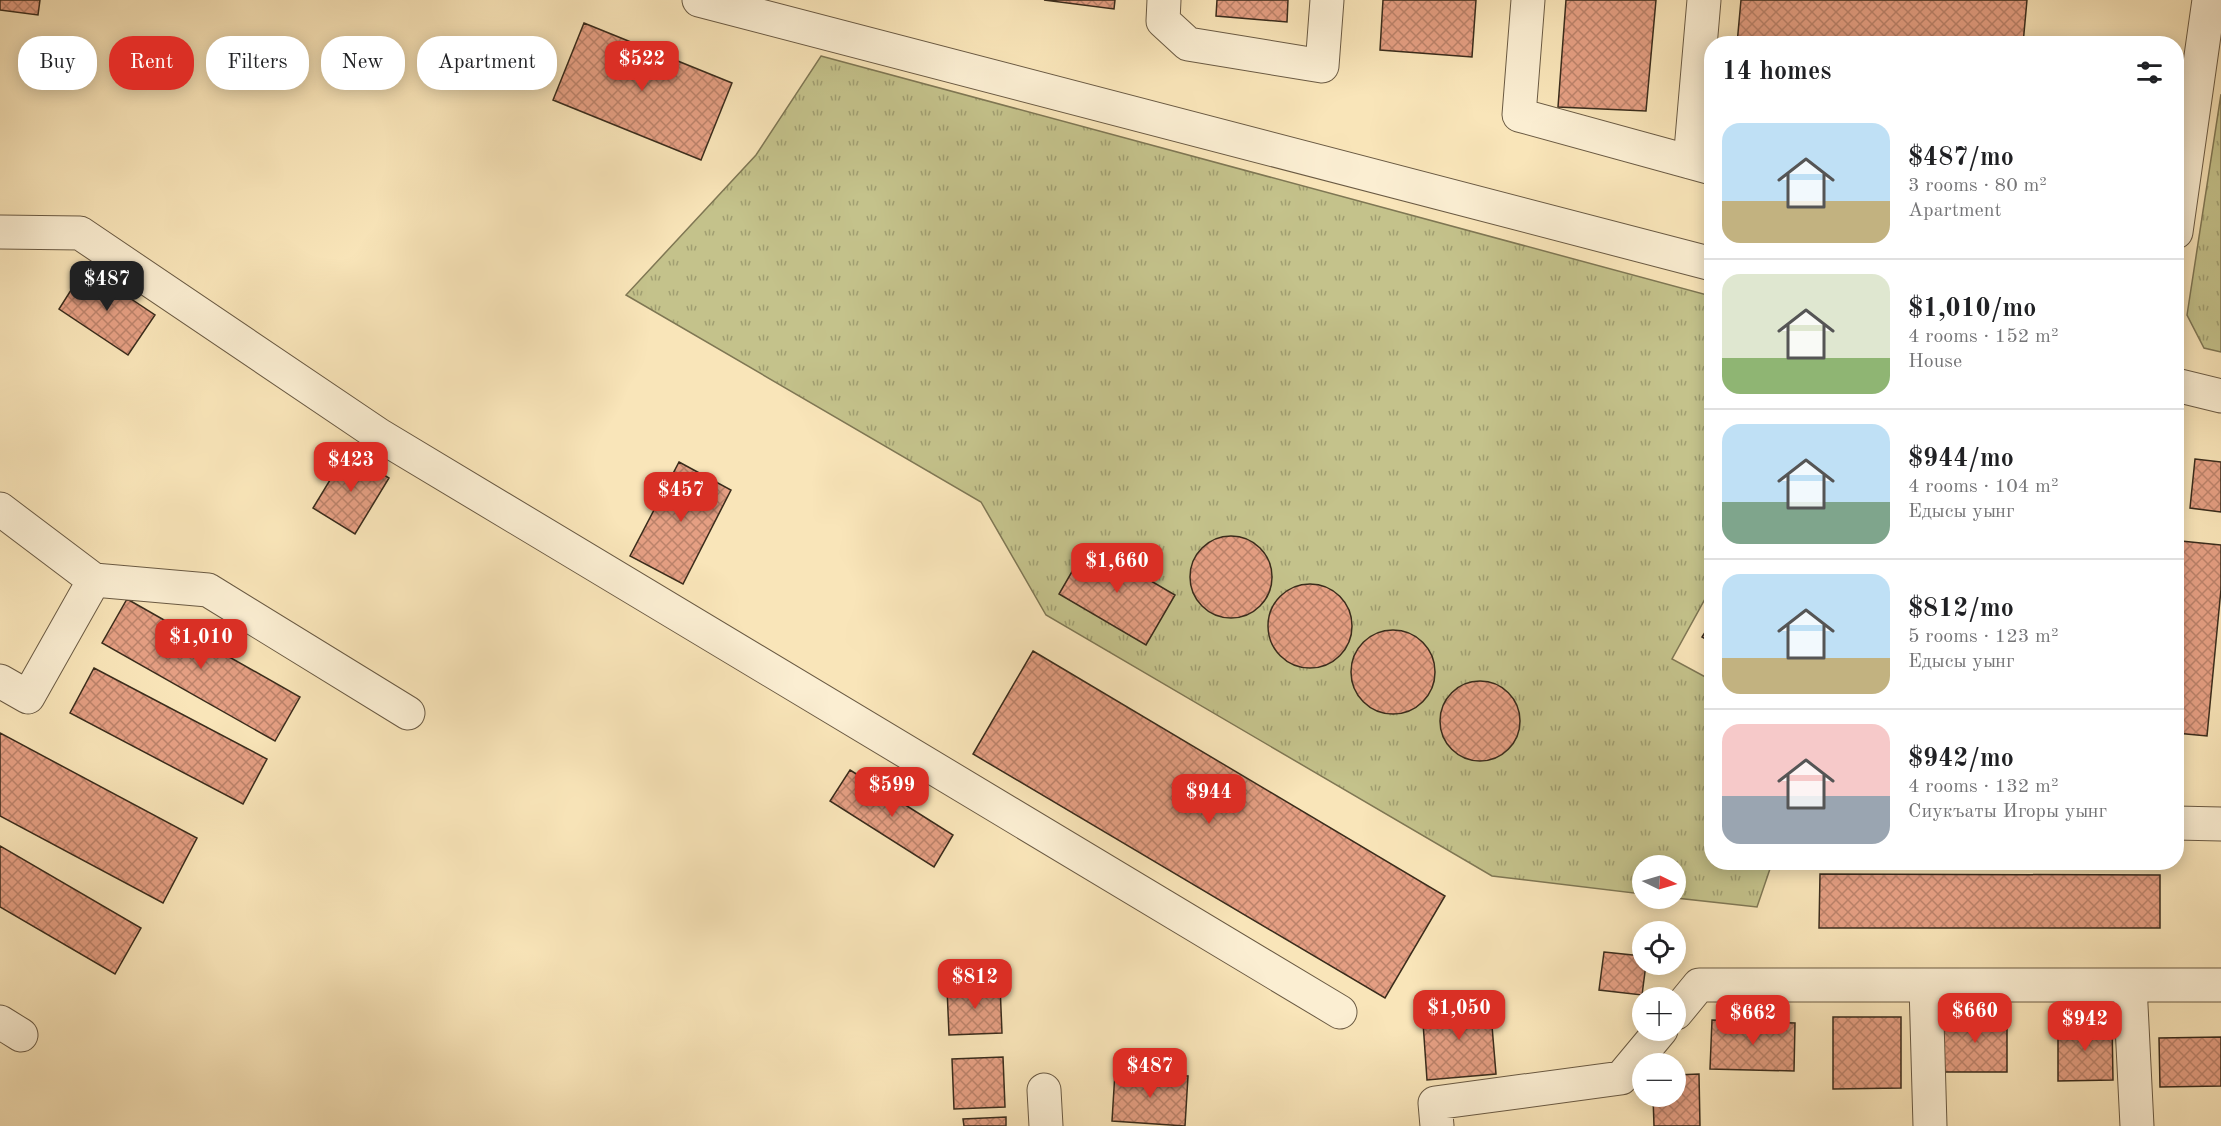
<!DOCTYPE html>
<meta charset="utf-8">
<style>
body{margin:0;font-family:"Old Standard TT",serif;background:#f2f2f2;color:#202124;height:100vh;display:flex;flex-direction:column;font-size:22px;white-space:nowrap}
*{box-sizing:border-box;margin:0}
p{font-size:20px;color:#757577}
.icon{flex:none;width:33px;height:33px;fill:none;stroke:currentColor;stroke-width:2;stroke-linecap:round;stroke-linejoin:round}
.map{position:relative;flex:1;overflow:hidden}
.details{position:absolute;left:1704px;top:36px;width:480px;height:834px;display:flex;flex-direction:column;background:#fff;border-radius:24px;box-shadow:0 3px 15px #0003}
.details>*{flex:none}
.hud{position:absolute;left:18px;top:36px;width:570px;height:54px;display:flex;gap:12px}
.needle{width:39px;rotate:95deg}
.tools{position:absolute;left:1632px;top:855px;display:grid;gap:12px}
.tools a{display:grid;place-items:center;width:54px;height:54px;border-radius:50%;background:#fff;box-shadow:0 3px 15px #0003;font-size:30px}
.price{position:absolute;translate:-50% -51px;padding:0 14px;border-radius:12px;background:#d93025;color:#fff;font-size:20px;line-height:39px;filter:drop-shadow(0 2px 3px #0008)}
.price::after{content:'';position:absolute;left:50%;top:36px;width:18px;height:14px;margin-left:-9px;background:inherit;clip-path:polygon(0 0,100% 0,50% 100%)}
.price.selected{background:#222;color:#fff}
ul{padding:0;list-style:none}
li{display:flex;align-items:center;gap:18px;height:150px;padding:0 18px}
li+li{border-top:2px solid #e0e0e0}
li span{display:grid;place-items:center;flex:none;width:168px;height:120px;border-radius:18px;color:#555}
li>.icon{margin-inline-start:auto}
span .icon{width:72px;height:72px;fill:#fffc;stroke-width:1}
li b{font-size:26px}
h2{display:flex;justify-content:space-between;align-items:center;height:72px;padding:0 18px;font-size:26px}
.pill{padding:0 21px;border-radius:24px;background:#fff;box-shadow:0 3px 15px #0003;font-size:21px;line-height:54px}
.pill.selected{background:#d93025;color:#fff}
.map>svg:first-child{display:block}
.grass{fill:url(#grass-tufts);stroke:#7f7754;stroke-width:1.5}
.building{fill:url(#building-cross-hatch);stroke:#3a2c1c;stroke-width:1.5}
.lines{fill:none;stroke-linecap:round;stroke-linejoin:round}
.minor-casing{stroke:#6a5a43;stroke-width:35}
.minor{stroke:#fbeed2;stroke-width:33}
</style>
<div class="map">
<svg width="2221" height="1126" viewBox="0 0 2221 1126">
<defs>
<pattern id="grass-tufts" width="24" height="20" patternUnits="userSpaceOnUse" patternTransform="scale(1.5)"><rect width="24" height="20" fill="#c4c28b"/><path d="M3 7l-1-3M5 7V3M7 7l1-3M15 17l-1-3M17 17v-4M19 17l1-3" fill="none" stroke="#a09e71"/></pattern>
<pattern id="building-cross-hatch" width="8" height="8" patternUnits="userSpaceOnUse" patternTransform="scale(1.5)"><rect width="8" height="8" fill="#e59f83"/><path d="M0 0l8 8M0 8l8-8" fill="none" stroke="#bb826a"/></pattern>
</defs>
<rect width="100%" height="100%" fill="#f9e5b9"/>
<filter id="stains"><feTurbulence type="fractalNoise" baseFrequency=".00333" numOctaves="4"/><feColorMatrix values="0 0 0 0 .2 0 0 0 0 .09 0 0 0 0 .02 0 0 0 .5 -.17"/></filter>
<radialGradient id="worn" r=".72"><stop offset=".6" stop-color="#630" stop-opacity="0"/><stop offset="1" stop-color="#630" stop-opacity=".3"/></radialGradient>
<path class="grass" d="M821,56l890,240v292l-39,71 39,21 1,182 60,1 -15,44 -81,-9v-32h-34v28l-150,-18 -446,-261 -65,-113 -355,-207 130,-140z
M2221,94v258l-17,-4 -17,-33z"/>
<path class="building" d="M0,0h40l-2,15 -38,-5z
M1044,0h71l-1,9z
M1217,0h71l-1,22 -71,-6z
M1383,0h93l-4,57 -92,-7z
M1566,0h90l-10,111 -88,-4z
M1741,0h286l-4,44h-286z
M584,23l148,60 -31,77 -148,-60z
M85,268l70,47 -27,40 -69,-46z
M347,452l42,26 -34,56 -42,-26z
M2195,459l26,3v50l-31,-4z
M679,462l52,28 -48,94 -53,-28z
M1190 577a41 41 0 1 1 82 0a41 41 0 1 1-82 0Z
M2181,541l40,4v44l-14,147 -31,-3v-147z
M1088,544l87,51 -29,50 -87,-51z
M1268 626a42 42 0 1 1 84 0a42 42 0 1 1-84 0Z
M127,599l173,98 -25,44 -173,-98z
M1712,621v22l-10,-6z
M1351 672a42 42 0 1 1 84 0a42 42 0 1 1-84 0Z
M1033,651l412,245 -60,102 -412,-244z
M94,668l173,91 -24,45 -173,-91z
M1440 721a40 40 0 1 1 80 0a40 40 0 1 1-80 0Z
M0,733l197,105 -34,65 -163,-87z
M850,770l103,65 -19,32 -104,-66z
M0,846l141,82 -26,46 -115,-67z
M1820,874l340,1v53h-341z
M1604,952l38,4v8h4l-4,31 -43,-5z
M1000,985l2,48 -53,2 -2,-47z
M1490,1002l6,72 -69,6 -5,-72z
M1942,1016h65v56h-64z
M1833,1017h68v71l-68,1z
M1712,1020l83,3 -1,48 -84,-2z
M2112,1022l1,58 -55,1v-58z
M2221,1037v49l-61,1 -1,-49z
M1003,1057l2,50 -51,2 -2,-50z
M1115,1072l73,4 -3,50 -73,-5z
M1699,1074l1,52h-46l-1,-30h23v-21z
M1006,1117v9h-42l-1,-7z"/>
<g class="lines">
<g class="minor-casing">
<path id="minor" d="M699,0l1013,264
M1164,0l-1,21 25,23 134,22 5,-66
M1528,0l-9,115 193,53
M1690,162l14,-162
M0,232l80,1 299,202 961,577
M2176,232l33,-232
M2176,385l45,11
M0,509l94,71 -66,117 -28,-16
M94,580l114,10 200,123
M2176,823l45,1
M2130,985l7,141
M1926,986l4,140
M1676,1013l23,-28h522
M0,1022l21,13
M1044,1090l2,36
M1437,1126l-2,-23 186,-25 40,-48"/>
</g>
<use href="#minor" class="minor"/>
</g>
<rect width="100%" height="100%" filter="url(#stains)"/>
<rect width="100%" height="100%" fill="url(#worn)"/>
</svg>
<div class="tools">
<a><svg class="needle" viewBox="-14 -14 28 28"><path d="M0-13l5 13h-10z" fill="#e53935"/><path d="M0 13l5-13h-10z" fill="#757577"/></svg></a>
<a><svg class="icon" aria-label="locate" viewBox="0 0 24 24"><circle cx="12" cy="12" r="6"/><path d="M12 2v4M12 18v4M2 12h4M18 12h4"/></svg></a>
<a>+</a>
<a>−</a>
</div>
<b class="price" style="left:642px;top:92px">$522</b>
<b class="price selected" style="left:107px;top:312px">$487</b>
<b class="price" style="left:351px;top:493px">$423</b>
<b class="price" style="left:681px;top:523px">$457</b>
<b class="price" style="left:1117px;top:594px">$1,660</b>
<b class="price" style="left:201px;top:670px">$1,010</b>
<b class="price" style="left:892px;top:818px">$599</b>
<b class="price" style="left:1209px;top:825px">$944</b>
<b class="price" style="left:975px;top:1010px">$812</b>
<b class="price" style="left:1459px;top:1041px">$1,050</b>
<b class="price" style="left:1975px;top:1044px">$660</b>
<b class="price" style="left:1753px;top:1046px">$662</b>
<b class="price" style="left:2085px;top:1052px">$942</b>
<b class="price" style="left:1150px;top:1099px">$487</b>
<div class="hud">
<a class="pill">Buy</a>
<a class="pill selected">Rent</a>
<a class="pill">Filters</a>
<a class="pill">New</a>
<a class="pill">Apartment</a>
</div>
<section class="details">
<h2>14 homes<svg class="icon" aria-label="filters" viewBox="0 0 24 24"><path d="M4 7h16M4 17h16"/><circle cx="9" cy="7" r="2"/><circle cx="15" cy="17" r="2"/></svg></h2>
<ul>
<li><span style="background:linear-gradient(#bfe0f5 65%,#c2b280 0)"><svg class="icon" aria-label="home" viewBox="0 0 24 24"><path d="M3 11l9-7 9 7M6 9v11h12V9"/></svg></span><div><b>$487/mo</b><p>3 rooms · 80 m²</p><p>Apartment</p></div></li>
<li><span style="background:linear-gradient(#dfe7d0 70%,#8fb573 0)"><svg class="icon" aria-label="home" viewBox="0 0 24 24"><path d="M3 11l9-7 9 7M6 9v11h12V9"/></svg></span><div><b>$1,010/mo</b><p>4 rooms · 152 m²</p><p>House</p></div></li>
<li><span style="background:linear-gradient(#bfe0f5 65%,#7fa58c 0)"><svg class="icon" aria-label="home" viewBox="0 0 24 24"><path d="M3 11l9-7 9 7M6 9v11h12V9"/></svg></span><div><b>$944/mo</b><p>4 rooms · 104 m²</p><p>Едысы уынг</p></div></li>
<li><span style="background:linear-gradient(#bfe0f5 70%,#c2b280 0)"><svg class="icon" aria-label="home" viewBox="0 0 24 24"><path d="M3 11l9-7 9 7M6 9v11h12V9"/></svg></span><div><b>$812/mo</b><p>5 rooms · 123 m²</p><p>Едысы уынг</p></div></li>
<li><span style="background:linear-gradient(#f6c9c9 60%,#9aa5b1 0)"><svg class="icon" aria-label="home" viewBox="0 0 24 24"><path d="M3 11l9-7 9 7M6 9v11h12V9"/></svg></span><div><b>$942/mo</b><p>4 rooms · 132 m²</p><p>Сиукъаты Игоры уынг</p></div></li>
</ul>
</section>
</div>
